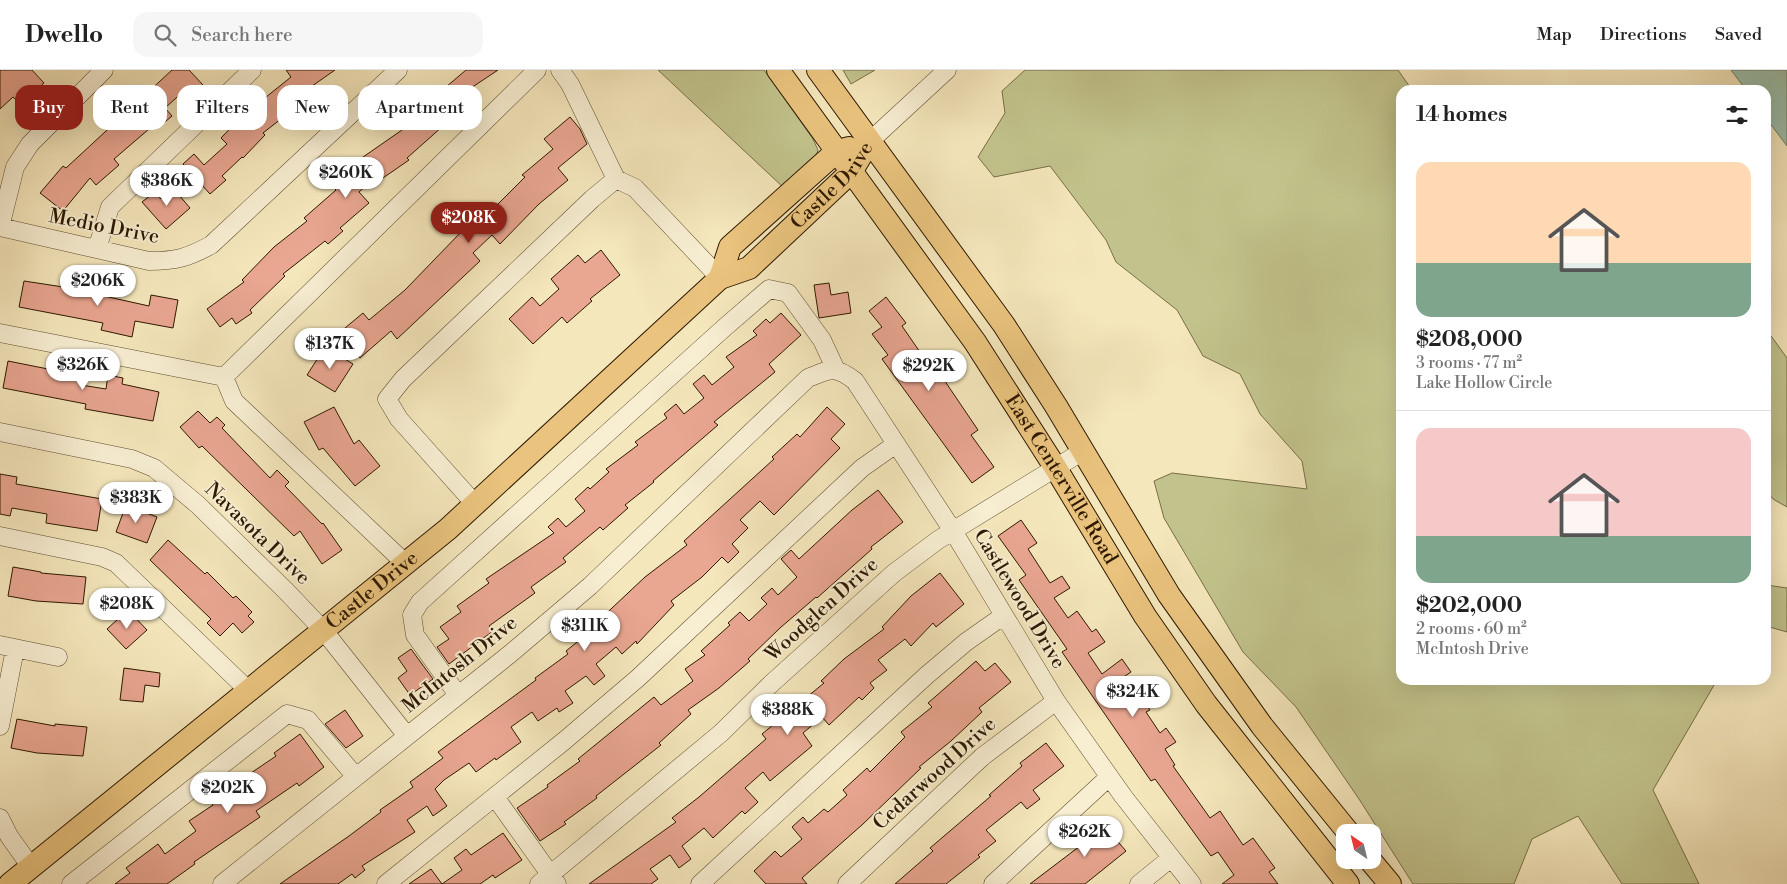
<!DOCTYPE html>
<meta charset="utf-8">
<style>
body{margin:0;font-family:"Libre Bodoni",serif;background:#f6f6f6;color:#222;height:100vh;display:flex;flex-direction:column;font-size:19px;white-space:nowrap}
*{box-sizing:border-box;margin:0}
p{font-size:16px;color:#767676}
.icon{flex:none;width:28px;height:28px;fill:none;stroke:currentColor;stroke-width:2;stroke-linecap:round;stroke-linejoin:round}
.map{position:relative;flex:1;overflow:hidden}
.side{position:absolute;left:1396px;top:15px;width:375px;height:600px;display:flex;flex-direction:column;background:#fff;border-radius:15px;box-shadow:0 5px 20px #0002}
.side>*{flex:none}
.guide{position:absolute;left:15px;top:15px;width:475px;height:45px;display:flex;gap:10px}
.needle{width:32px;rotate:325deg}
.buttons{position:absolute;left:1336px;top:754px;display:grid;gap:10px}
.buttons a{display:grid;place-items:center;width:45px;height:45px;border-radius:10px;background:#fff;box-shadow:0 5px 20px #0002;font-size:25px}
.price{position:absolute;translate:-50% -42px;padding:0 11px;border-radius:18px;background:#fff;color:#222;font-size:16px;line-height:32px;filter:drop-shadow(0 1px 2px #0008)}
.price::after{content:'';position:absolute;left:50%;top:30px;width:15px;height:11px;margin-left:-8px;background:inherit;clip-path:polygon(0 0,100% 0,50% 100%)}
.price.current{background:#8f2418;color:#fff}
ul{padding:0;list-style:none}
li{display:grid;align-content:center;gap:10px;height:265px;padding:0 20px}
li+li{border-top:1px solid #e0e0e0}
li span{display:grid;place-items:center;height:155px;border-radius:15px;color:#555}
li>.icon{margin-inline-start:auto}
span .icon{width:90px;height:90px;fill:#fffc;stroke-width:1}
li b{font-size:21px}
h2{display:flex;justify-content:space-between;align-items:center;height:60px;padding:0 20px;font-size:21px}
.chip{padding:0 18px;border-radius:15px;background:#fff;box-shadow:0 5px 20px #0002;font-size:18px;line-height:45px}
.chip.current{background:#8f2418;color:#fff}
header{display:flex;align-items:center;gap:30px;box-sizing:border-box;height:70px;padding:0 25px;background:#fff;border-bottom:1px solid #e0e0e0}
header strong{font-size:24px}
nav{display:flex;gap:28px;margin-inline-start:auto;font-size:18px}
.search{width:350px;height:45px;background:#f6f6f6;display:flex;align-items:center;gap:12px;box-sizing:border-box;padding:0 18px;border-radius:15px;color:#767676;font-size:19px}
.map>svg:first-child{display:block}
.green{fill:#c2c38c;stroke:#786e46}
.water{fill:#9dc0ac;stroke:#707d67}
.building{fill:#e9a691;stroke:#2d1800}
.lines{fill:none;stroke-linecap:round;stroke-linejoin:round}
.minor-casing{stroke:#5f4c2f;stroke-width:19}
.major-casing{stroke:#2d1800;stroke-width:24}
.minor{stroke:#f8efd3;stroke-width:18}
.major{stroke:#eac47e;stroke-width:22}
.labels{text-anchor:middle;dominant-baseline:central;stroke-width:4;stroke-linejoin:round;paint-order:stroke}
.street-label{font-size:20px;fill:#2d1800;stroke:#f8efd3}
</style>
<header>
<strong>Dwello</strong>
<div class="search"><svg class="icon" aria-label="search" viewBox="0 0 24 24"><circle cx="10" cy="10" r="6"/><path d="M15 15l6 6"/></svg>Search here</div>
<nav><a>Map</a><a>Directions</a><a>Saved</a></nav>
</header>
<div class="map">
<svg width="1787" height="814" viewBox="0 0 1787 814">
<rect width="100%" height="100%" fill="#f5e7bc"/>
<filter id="stains"><feTurbulence type="fractalNoise" baseFrequency=".004" numOctaves="4"/><feColorMatrix values="0 0 0 0 .2 0 0 0 0 .09 0 0 0 0 .02 0 0 0 .5 -.17"/></filter>
<radialGradient id="worn" r=".72"><stop offset=".6" stop-color="#630" stop-opacity="0"/><stop offset="1" stop-color="#630" stop-opacity=".3"/></radialGradient>
<path class="green" d="M658,0h106l49,69 5,11 -3,10 -30,29z
M843,0h32l-24,14z
M1025,0h373l14,20h-11v590h316l-64,110 46,94h-77l-44,-68 -46,23 -18,45h-101l-54,-85 -63,-92 -53,-55 -79,-134 -10,-37 18,-8 135,16 -5,-28 -42,-47 -20,-40 -37,-18 -26,-46 -61,-48 -10,-22 -56,-74 -56,11 -16,-20 27,-44 -3,-22z
M1766,259l21,29v149l-14,-8 -7,-9z
M1766,515l21,3v44l-21,-6z"/>
<path class="water" d="M1731,0h56v76l-21,-28v-28h-20z"/>
<path class="building" d="M0,0h32l12,13 -24,21 -7,-7 -13,12z
M172,0h17l14,15 -12,12 -6,-7 -20,18 7,8 -13,11 -3,-4 -42,36 5,6 -23,20 -6,-7 -27,33 -23,-18 23,-27 3,2z
M286,0h49l-40,28 5,6 -37,29 2,2 -22,23 -1,-1 -20,19 4,4 -16,14 -27,-30 11,-10 10,11 23,-21 -6,-6 19,-20 51,-41z
M466,0h32l-30,20 6,7 -33,27 2,2 -36,32 2,2 -26,18 -3,-5 -21,19 10,11 -29,25 3,3 -15,13 -3,-3 -42,33 2,2 -35,34 2,3 -16,11 -4,-6 -12,9 -13,-18 37,-27 -2,-2 32,-33 33,-26 -3,-3 32,-28 -5,-5 22,-21 49,-34 -3,-3z
M570,47l10,12 7,15 -29,24 10,12 -29,24 -39,40 -8,-9 -19,18 7,8 -83,78 -6,-8 -31,27 -21,-25 24,-20 6,7 36,-30 57,-59 -5,-5 25,-23 8,9 35,-35 -3,-2 31,-26 -9,-10z
M173,118l17,20 -24,21 -24,-27 13,-10 6,7z
M601,180l19,25 -30,24 2,2 -25,22 -5,-6 -29,27 -24,-25 23,-22 8,9 19,-17 -8,-10 27,-24 7,8z
M24,211l72,11 -1,2 54,12 2,-11 27,5 -5,28 -38,-7 -3,16 -31,-7 2,-7 -84,-16z
M829,213l2,12 17,-3 3,21 -32,5 -5,-33z
M886,227l20,26 -4,3 31,45 3,-3 42,62 -7,5 23,32 -22,16 -90,-124 6,-4 -16,-21 10,-7 -13,-16z
M781,243l20,22 -32,29 6,8 -61,50 4,3 -65,56 1,1 -29,23 3,3 -25,22 -3,-3 -37,31 3,4 -35,25 4,6 -46,33 4,5 -44,33 -12,-17 12,-8 -9,-12 21,-15 -4,-6 32,-23 -3,-4 68,-46 -6,-6 10,-9 8,9 19,-16 -10,-12 13,-12 2,2 19,-17 -3,-3 32,-24 -3,-3 32,-24 -3,-4 12,-10 8,10 20,-16 -11,-14 11,-9 8,10 22,-18 -8,-10 31,-22 -4,-4 13,-12 4,4z
M325,277l28,17 -18,28 -28,-17z
M8,291l75,15 -2,9 25,4 2,-14 15,3 -1,6 37,8 -6,29 -68,-12 1,-5 -83,-16z
M334,337l20,37 5,-4 21,26 -25,20 -32,-38 -4,2 -15,-28z
M827,337l18,17 -14,15 9,9 -66,67 -14,-14 -20,19 8,8 -16,16 7,8 -11,11 -6,-6 -20,20 -31,24 3,4 -37,39 -1,-3 -14,13 -6,-7 -20,17 9,12 -11,9 -8,-9 -21,15 8,12 -14,9 -2,-4 -19,13 -6,-9 -21,15 10,15 -25,18 -1,-2 -19,14 -7,-9 -25,17 -9,9 12,17 -14,10 -6,-10 -20,14 8,12 -53,34 3,4 -10,8 -3,-4 -14,10h-58l69,-48 32,-24 -1,-2 33,-23 -3,-5 33,-24 -5,-6 98,-72 -1,-2 33,-24 -2,-3 31,-25 -2,-2 50,-47 42,-32 -3,-4 90,-82 -2,-2 25,-23 3,3z
M198,341l12,12 7,-6 8,8 -3,3 48,50 7,-8 12,12 -4,4 37,38 1,-1 19,27 -20,14 -22,-33 -6,5 -92,-90 -3,2 -19,-21z
M0,404l17,3 -1,7 86,15 -5,32 -51,-8 1,-9 -35,-6 -2,8 -10,-2z
M878,420l25,32 -32,25 1,2 -55,49 -1,-1 -36,31 -32,31 2,2 -31,27 -31,22 3,4 -32,29 2,2 -65,51 1,2 -33,24 2,2 -26,17 -23,-33 31,-21 -1,-2 33,-24 -2,-2 76,-62 7,8 32,-24 -8,-12 20,-14 -4,-4 29,-26 -2,-2 12,-11 9,9 18,-17 -6,-6 11,-10 6,7 19,-18 -16,-18 10,-9 8,9 53,-49z
M126,435l31,12 -10,26 -31,-11z
M1021,450l16,23 -9,6 22,34 12,-7 8,12 -16,10 14,20 9,-7 15,21 4,-3 9,13 -17,11 14,21 20,-15 9,13 -12,8 15,21 7,-4 9,13 -4,2 14,21 6,-5 10,14 -11,7 10,16 -2,1 37,52 10,-7 23,34 10,-7 22,30 -6,4 9,12h-56l12,-9 -16,-23 -7,4 -56,-77 -4,2 -89,-129 5,-3 -48,-69 7,-5 -28,-39z
M168,470l37,34 2,-2 26,26 3,-2 16,16 -4,4 6,6 -12,11 -9,-10 -13,13 -13,-13 4,-4 -61,-59z
M13,497l28,5v1l45,4 -3,27 -47,-3 -28,-5z
M940,503l24,31 -28,23 -3,-4 -22,23 -6,-7 -27,21 9,10 -17,13 4,5 -12,12 -3,-3 -30,28 -7,-8 -19,16 9,13 -42,35 -7,-9 -18,16 13,14 -13,12 -3,-3 -29,27 -9,-10 -22,18 9,13 -12,9 -9,-13 -20,14 8,10 -7,5h-62l87,-62 -4,-4 27,-21 67,-58 -4,-5 62,-51 -3,-2 23,-22 40,-30 -2,-2 29,-31z
M128,540l19,20 -21,19 -19,-20z
M411,579l22,30 -23,16 -12,-17 9,-7 -9,-13z
M976,591l9,10 10,-8 16,19 -32,26 3,4 -31,29 -32,26 2,1 -58,56 -61,54 5,6h-41l-12,-13 21,-20 6,6 21,-18 -10,-12 11,-10 5,6 16,-14 4,3 19,-17 -4,-5 24,-22 3,4 35,-35 -4,-5 31,-25 -4,-4z
M124,598l36,5 -1,14 -14,-2 -2,17 -23,-2z
M345,640l18,26 -17,12 -21,-24z
M17,649l38,7v-2l32,3 -4,29 -46,-3 -26,-5z
M300,664l24,33 -25,19 -2,-3 -41,28 4,6 -66,45 1,2 -28,20h-52l15,-11 -4,-5 32,-24 7,10 31,-23 -7,-10 24,-16 -3,-4 66,-45 -2,-3z
M1046,673l18,23 -31,24 7,9 -13,10 -6,-7 -35,28 10,11 -18,14 2,2 -34,27h-51l38,-33 -3,-3 61,-52 -2,-1 33,-29 -2,-3z
M1098,749l28,32 -41,33h-55l50,-38 -5,-6z
M503,763l19,27 -27,18 -2,-3 -13,9h-71l22,-15 11,15 20,-14 -8,-12 12,-9 5,6z"/>
<g class="lines">
<g class="minor-casing">
<path id="minor" d="M560,0l10,14 46,95
M869,72l78,-72
M0,157l149,34c27,0 38,-3 62,-16l187,-175
M0,157l15,-60 15,-23 74,-74
M97,179l13,-42 142,-137
M0,263l224,44 313,-307
M224,307l10,24 172,163
M0,362l132,27 22,9 44,37 88,86 38,40 83,105
M475,434l-76,-85 -12,-20 16,-20 189,-180 24,-20 19,9 85,90
M0,466l102,21 14,6 133,128
M0,575l58,12
M458,625l-43,-60 -3,-20 8,-13 304,-274 45,-39 19,4 34,47 14,30
M0,656l15,-77
M495,727l62,87
M0,748l9,18 22,31
M71,814l216,-170 21,6 48,57
M222,814l288,-230 80,-68 218,-208c22,-9 27,-13 47,3l98,150 103,170 67,95 69,88
M386,814l178,-143 74,-63 224,-210 34,-24
M539,814l182,-151 51,-50 122,-110 44,-33 145,-89
M700,814l227,-209 39,-33 37,-26
M847,814l135,-127 74,-56
M993,814l116,-107
M1139,814l32,-26"/>
</g>
<g class="major-casing">
<g id="major">
<path id="s1" d="M778,0l197,272 80,125 90,149 61,88 142,180"/>
<path d="M818,0l186,255 52,81 113,189 93,131 86,106"/>
<path d="M720,208l10,-31 106,-95 13,-4"/>
<path d="M1370,790l20,24"/>
<path id="s2" d="M10,814l438,-355 272,-251 29,-10 102,-96 18,-30"/>
</g>
</g>
<use href="#minor" class="minor"/>
<use href="#major" class="major"/>
</g>
<g class="labels">
<g class="street-label">
<text stroke="none"><textPath href="#s2" startOffset="1082">Castle Drive</textPath></text>
<text transform="translate(104 157) rotate(11)">Medio Drive</text>
<text stroke="none"><textPath href="#s1" startOffset="498">East Centerville Road</textPath></text>
<text transform="translate(257 464) rotate(44)">Navasota Drive</text>
<text stroke="none"><textPath href="#s2" startOffset="466">Castle Drive</textPath></text>
<text transform="translate(1019 529) rotate(59)">Castlewood Drive</text>
<text transform="translate(822 540) rotate(-42)">Woodglen Drive</text>
<text transform="translate(460 595) rotate(-39)">McIntosh Drive</text>
<text transform="translate(935 704) rotate(-42)">Cedarwood Drive</text>
</g>
</g>
<rect width="100%" height="100%" filter="url(#stains)"/>
<rect width="100%" height="100%" fill="url(#worn)"/>
</svg>
<div class="buttons">
<a><svg class="needle" viewBox="-14 -14 28 28"><path d="M0-13l5 13h-10z" fill="#e53935"/><path d="M0 13l5-13h-10z" fill="#767676"/></svg></a>
</div>
<b class="price" style="left:346px;top:129px">$260K</b>
<b class="price" style="left:167px;top:137px">$386K</b>
<b class="price current" style="left:469px;top:174px">$208K</b>
<b class="price" style="left:98px;top:237px">$206K</b>
<b class="price" style="left:330px;top:300px">$137K</b>
<b class="price" style="left:83px;top:321px">$326K</b>
<b class="price" style="left:929px;top:322px">$292K</b>
<b class="price" style="left:136px;top:454px">$383K</b>
<b class="price" style="left:127px;top:560px">$208K</b>
<b class="price" style="left:585px;top:582px">$311K</b>
<b class="price" style="left:1133px;top:648px">$324K</b>
<b class="price" style="left:788px;top:666px">$388K</b>
<b class="price" style="left:228px;top:744px">$202K</b>
<b class="price" style="left:1085px;top:788px">$262K</b>
<div class="guide">
<a class="chip current">Buy</a>
<a class="chip">Rent</a>
<a class="chip">Filters</a>
<a class="chip">New</a>
<a class="chip">Apartment</a>
</div>
<section class="side">
<h2>14 homes<svg class="icon" aria-label="filters" viewBox="0 0 24 24"><path d="M4 7h16M4 17h16"/><circle cx="9" cy="7" r="2"/><circle cx="15" cy="17" r="2"/></svg></h2>
<ul>
<li><span style="background:linear-gradient(#ffd9b3 65%,#7fa58c 0)"><svg class="icon" aria-label="home" viewBox="0 0 24 24"><path d="M3 11l9-7 9 7M6 9v11h12V9"/></svg></span><div><b>$208,000</b><p>3 rooms · 77 m²</p><p>Lake Hollow Circle</p></div></li>
<li><span style="background:linear-gradient(#f6c9c9 70%,#7fa58c 0)"><svg class="icon" aria-label="home" viewBox="0 0 24 24"><path d="M3 11l9-7 9 7M6 9v11h12V9"/></svg></span><div><b>$202,000</b><p>2 rooms · 60 m²</p><p>McIntosh Drive</p></div></li>
</ul>
</section>
</div>
